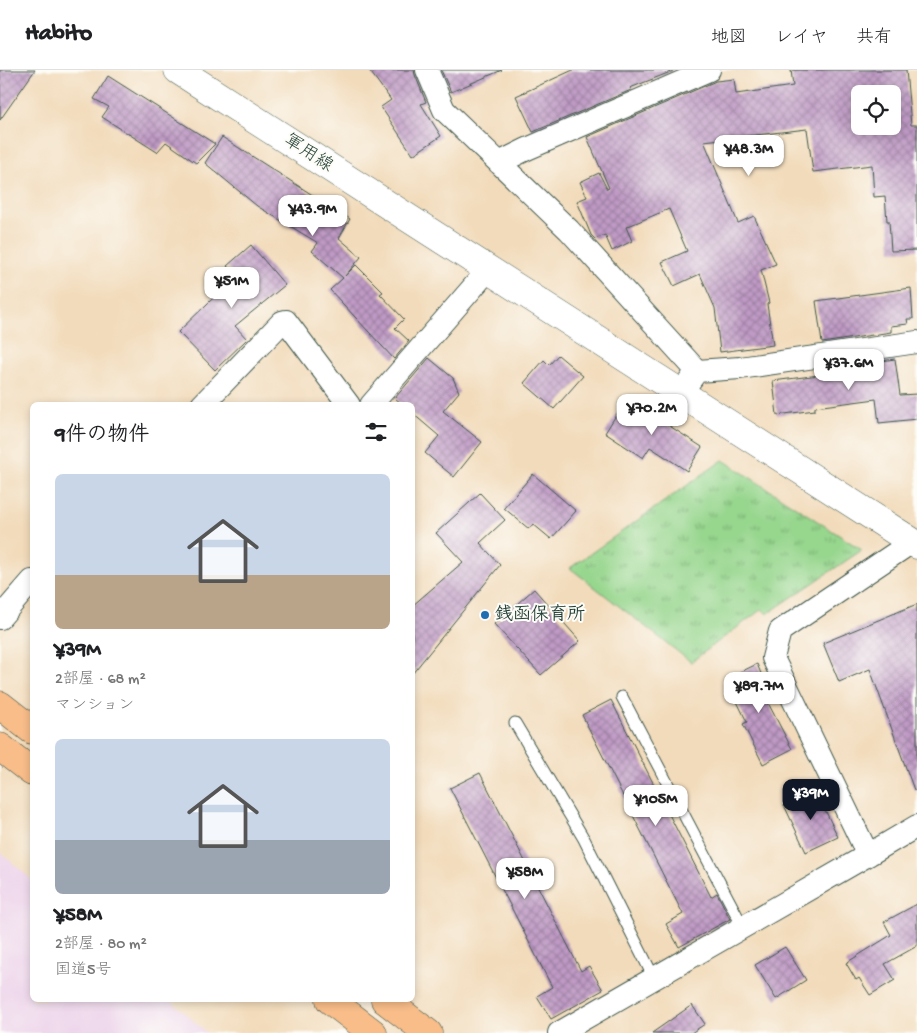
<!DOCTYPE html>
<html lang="ja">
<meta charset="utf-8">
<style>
body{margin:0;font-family:"Gochi Hand","Klee One",sans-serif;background:#f2f2f2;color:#202124;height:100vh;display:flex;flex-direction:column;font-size:19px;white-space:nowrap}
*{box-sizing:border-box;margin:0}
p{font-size:16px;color:#757577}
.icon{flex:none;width:28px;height:28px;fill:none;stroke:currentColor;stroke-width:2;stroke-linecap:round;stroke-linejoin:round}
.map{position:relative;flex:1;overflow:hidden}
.details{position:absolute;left:30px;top:332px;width:385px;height:600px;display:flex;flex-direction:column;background:#fff;border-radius:8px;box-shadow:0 2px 8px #0003}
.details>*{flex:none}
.tools{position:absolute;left:851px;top:15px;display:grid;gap:10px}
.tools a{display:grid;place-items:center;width:50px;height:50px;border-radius:8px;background:#fff;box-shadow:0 2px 8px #0003;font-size:25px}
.price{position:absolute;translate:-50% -42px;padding:0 11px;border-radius:10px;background:#fff;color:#222;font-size:16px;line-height:32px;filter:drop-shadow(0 1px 2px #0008)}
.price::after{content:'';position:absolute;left:50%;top:30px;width:15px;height:11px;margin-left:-8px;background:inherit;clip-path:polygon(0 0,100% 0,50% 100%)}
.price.selected{background:#111827;color:#fff}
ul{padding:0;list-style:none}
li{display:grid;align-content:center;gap:10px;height:265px;padding:0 25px}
li span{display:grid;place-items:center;height:155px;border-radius:8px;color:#555}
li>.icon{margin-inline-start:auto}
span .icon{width:90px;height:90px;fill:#fffc;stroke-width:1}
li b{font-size:21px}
h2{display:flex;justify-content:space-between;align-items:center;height:60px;padding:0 25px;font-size:21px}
header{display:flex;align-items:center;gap:30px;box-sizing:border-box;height:70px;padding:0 25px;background:#fff;border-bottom:1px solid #e0e0e0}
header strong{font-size:24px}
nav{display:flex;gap:28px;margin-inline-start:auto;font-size:18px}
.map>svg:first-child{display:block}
.built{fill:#ecd1ea}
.park{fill:url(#park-tufts);stroke:#5a8a60}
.building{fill:url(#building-cross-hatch);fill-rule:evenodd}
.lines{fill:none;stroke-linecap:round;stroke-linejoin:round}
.service-casing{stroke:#3f5548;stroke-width:13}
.minor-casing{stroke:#3f5548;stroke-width:24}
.tertiary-casing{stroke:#3f5548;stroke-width:29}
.trunk-casing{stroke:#3f5548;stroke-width:29}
.service{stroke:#fff;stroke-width:11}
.minor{stroke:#fff;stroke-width:22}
.tertiary{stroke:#fff;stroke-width:28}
.trunk{stroke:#f8bd89;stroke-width:28}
.poi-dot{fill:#1f6fb2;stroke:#fdfcf7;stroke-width:2}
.labels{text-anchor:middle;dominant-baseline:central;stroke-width:4;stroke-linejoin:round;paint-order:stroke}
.street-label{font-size:18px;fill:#1f3d34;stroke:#fdfcf7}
.poi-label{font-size:18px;font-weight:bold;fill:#1f3d34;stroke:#fdfcf7;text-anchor:start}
</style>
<header>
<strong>Habito</strong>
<nav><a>地図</a><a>レイヤ</a><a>共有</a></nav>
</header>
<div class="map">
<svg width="917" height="963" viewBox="0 0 917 963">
<defs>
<pattern id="park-tufts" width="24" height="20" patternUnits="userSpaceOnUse" patternTransform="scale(1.25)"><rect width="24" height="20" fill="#96d68d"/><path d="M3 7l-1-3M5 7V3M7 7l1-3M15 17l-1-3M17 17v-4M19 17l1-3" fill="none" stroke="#7aaf74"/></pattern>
<pattern id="building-cross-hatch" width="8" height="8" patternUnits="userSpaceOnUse" patternTransform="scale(1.25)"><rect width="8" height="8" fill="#bf9ac5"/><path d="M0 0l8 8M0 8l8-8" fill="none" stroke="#9b7fa1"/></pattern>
</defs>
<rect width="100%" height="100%" fill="#fdfcf7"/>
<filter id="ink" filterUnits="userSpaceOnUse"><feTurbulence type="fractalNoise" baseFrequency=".02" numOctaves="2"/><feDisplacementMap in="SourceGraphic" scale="10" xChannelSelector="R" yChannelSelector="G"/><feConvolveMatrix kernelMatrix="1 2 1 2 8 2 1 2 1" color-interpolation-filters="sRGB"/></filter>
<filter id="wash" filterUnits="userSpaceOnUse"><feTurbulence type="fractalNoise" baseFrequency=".0096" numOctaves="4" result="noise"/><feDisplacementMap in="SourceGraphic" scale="20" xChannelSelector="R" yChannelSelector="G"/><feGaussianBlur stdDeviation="1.12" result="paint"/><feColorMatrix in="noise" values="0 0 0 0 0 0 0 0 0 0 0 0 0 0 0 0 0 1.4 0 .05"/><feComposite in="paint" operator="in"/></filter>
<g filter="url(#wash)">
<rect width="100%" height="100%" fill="#f2dbbb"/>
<path class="built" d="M0,782l32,28v120h138l37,33h-207z"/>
<path class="park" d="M723,390l139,90 -95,64 -5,-5 -71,53 -121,-94z"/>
<g id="blocks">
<path class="building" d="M0,0h35l-35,50z
M369,0h45l1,5 11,27 -5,2 20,32 -28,19 -32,-48 10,-7z
M441,0h61l-51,22z
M573,0h100v1l-43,17 1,2 -98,42 -17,-36z
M791,0h115l5,55h6v125l-26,1 -2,-30h-2l-2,-25 -11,1 -2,-32 -59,7 -6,-43 -103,12 34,82 16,-7 22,48 -15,6 8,33 -2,1 6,41 -53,7 -5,-44 -15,-34 -26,12 -12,-24 25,-11 -18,-42 -43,18 6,14 -20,10 -7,-16 -10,4 -4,-4 -14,-34 10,-4 -7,-15 19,-9 8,16 2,-1 -22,-51 129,-56 18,-2 2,15 57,-8zM860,24h32v32h-32z
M108,6l107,68 -19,19 -30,-21 -9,10 -55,-35 7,-10 -15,-8z
M222,67l128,82 -11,19 22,19 -16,19 11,-11 27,27 -3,2 24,25 -9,9 14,13 -15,18 -64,-69 13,-12 -31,-27 6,-8 -61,-37 -52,-43z
M251,175l34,40 -50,41 12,13 -32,31 -37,-38 58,-56 -9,-10z
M911,218l2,31h-6l1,5 -17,2v6l-69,11 -6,-42z
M558,285l25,21 -29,33 -30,-26 20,-23 5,5z
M429,288l24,20 6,14 -16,19 39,31 -28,35 -29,-24 14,-17 -27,-23v-8h-9l-8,-7z
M895,289l5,36 17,-1v25l-38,4 -3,-24 -61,8v3l-38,5 -4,-34 54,-7 -1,-5z
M631,331l71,46 -15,24 -37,-24 -7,11 -38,-25 13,-21 4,2z
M533,404l43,37 -25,28 -18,-15 -4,5 -25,-21z
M480,423l25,27 -25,23 20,22 -88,109v-68l51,-44 -27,-29z
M534,519l46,52 -39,34 -47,-51z
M917,534v186h-3l-44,-121 -31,13 -16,-39z
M757,594l13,31 -5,2 27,52 -29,15 -20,-40 4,-2 -21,-43z
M611,630l100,197 6,-4 13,26 -51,28 -13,-23 17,-10 -101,-199z
M480,703l101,198 8,-5 14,24 -52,29 -14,-23 15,-9 -102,-199z
M816,721l22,46 -32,15 -22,-47z
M917,834v42l-32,18 10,16 -25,15 -11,-17 -3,2 -10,-17 45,-28 -7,-13z
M785,877l21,33 -30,19 -21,-34z
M692,935l13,19 -14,9h-39z"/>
</g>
</g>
<g filter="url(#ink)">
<use href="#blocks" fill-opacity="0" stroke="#3f5548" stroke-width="1"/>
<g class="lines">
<g class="service-casing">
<path id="service" d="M622,627l121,230
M515,653l69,116 70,139"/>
</g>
<g class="minor-casing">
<path id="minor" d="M427,0l17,40 125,120 128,141
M499,93l28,-14 182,-79
M689,312l8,-11 43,-3 177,-26
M202,335l80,-83 4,-1 63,84
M371,335l117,-135
M0,548l32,-37
M868,785l-95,-197 7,-27 132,-89
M559,963l309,-178 49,-29"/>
</g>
<g class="tertiary-casing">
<path id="tertiary" d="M178,0l739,475"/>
</g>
<g class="trunk-casing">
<path id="trunk" d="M0,635l32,25
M0,677l32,25
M330,930l43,33
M385,930l43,33"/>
</g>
<use href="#service" class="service"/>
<use href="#minor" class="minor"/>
<use href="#tertiary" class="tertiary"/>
<use href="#trunk" class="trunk"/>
</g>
</g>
<circle class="poi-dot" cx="485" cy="545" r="5"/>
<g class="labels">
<g class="street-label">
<text transform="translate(308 84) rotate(33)">軍用線</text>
</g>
<g class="poi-label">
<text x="495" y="545">銭函保育所</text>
</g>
</g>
</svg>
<div class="tools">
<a><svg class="icon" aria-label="locate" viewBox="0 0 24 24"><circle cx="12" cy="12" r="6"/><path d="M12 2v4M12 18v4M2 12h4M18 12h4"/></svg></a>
</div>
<b class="price" style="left:749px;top:107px">¥48.3M</b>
<b class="price" style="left:313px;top:167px">¥43.9M</b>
<b class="price" style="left:232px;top:239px">¥51M</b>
<b class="price" style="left:849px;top:321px">¥37.6M</b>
<b class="price" style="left:652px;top:366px">¥70.2M</b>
<b class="price" style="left:759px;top:644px">¥89.7M</b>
<b class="price selected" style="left:811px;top:751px">¥39M</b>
<b class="price" style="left:656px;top:757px">¥105M</b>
<b class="price" style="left:525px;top:830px">¥58M</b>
<section class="details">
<h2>9件の物件<svg class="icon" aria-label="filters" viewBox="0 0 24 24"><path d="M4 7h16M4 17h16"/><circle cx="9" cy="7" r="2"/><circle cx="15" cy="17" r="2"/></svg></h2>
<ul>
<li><span style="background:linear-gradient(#c9d6e8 65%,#b9a48a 0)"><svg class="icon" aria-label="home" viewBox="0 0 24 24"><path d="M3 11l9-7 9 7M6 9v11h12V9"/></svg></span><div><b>¥39M</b><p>2部屋 · 68 m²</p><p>マンション</p></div></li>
<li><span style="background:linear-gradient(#c9d6e8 65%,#9aa5b1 0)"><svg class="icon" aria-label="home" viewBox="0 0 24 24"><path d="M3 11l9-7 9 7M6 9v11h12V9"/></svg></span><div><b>¥58M</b><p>2部屋 · 80 m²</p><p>国道5号</p></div></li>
</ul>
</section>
</div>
